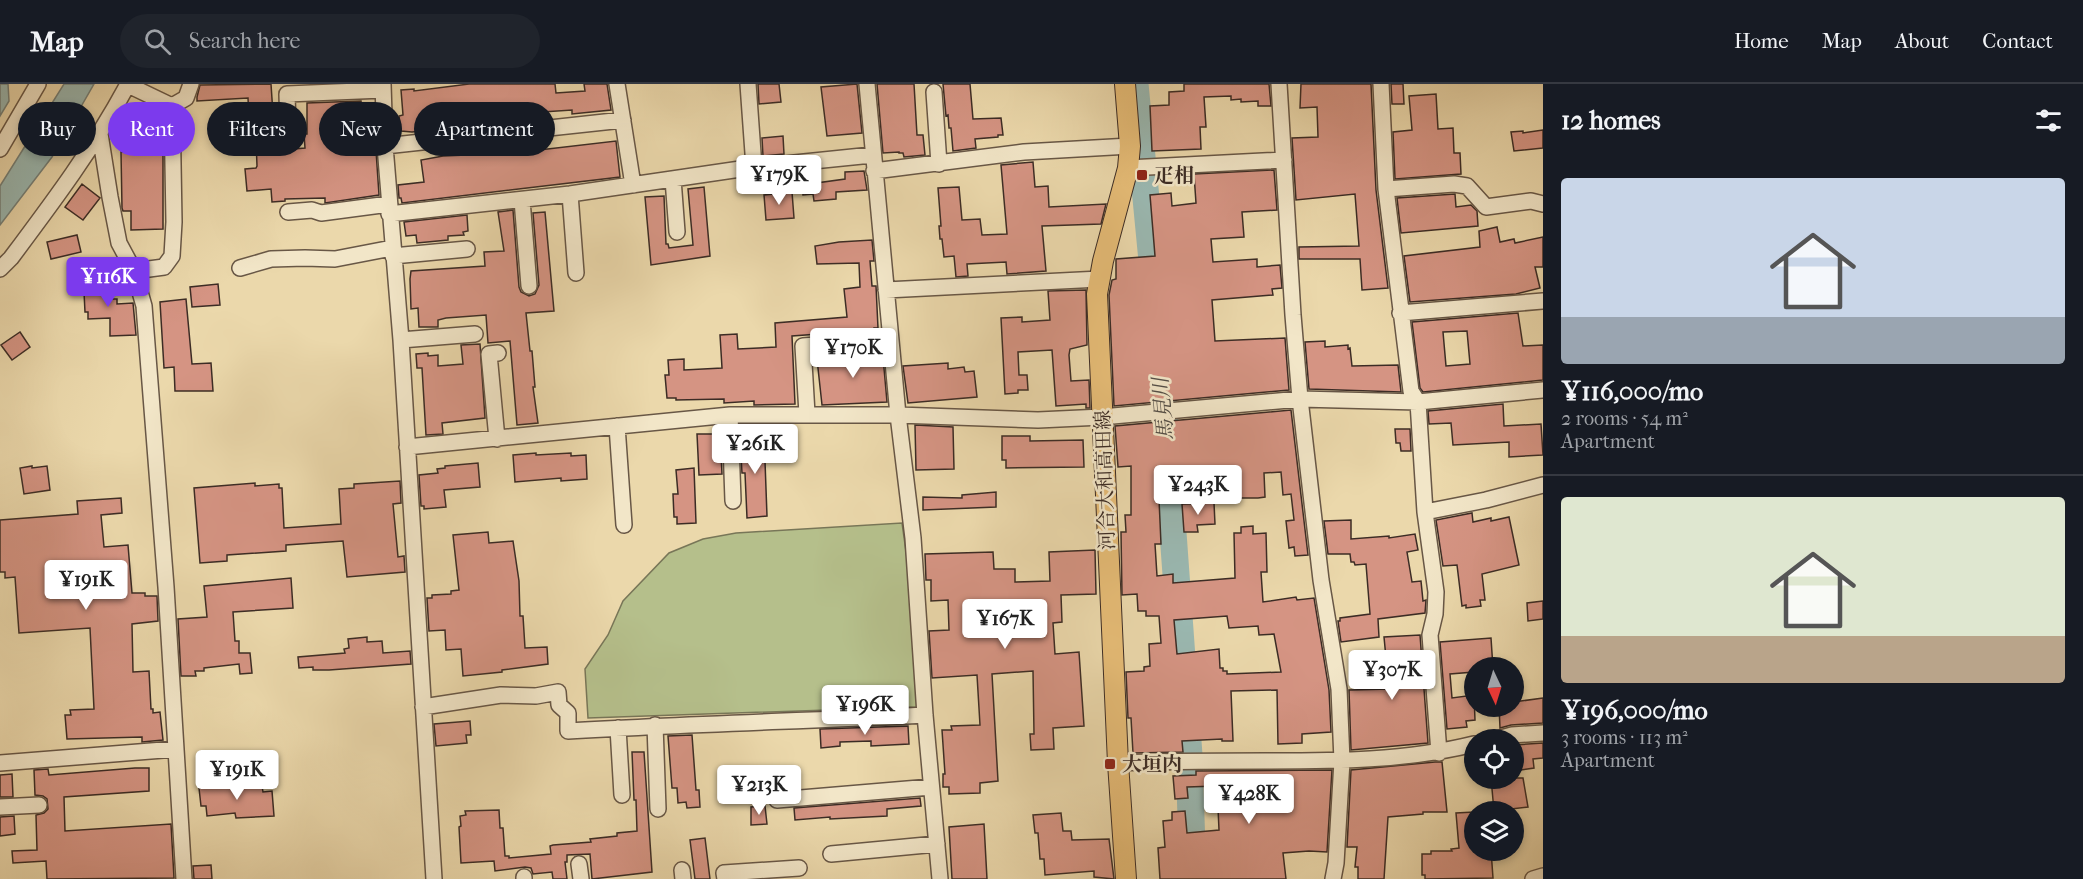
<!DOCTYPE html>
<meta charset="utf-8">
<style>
body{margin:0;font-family:"IM FELL French Canon","Noto Serif JP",serif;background:#20242c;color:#f1f3f6;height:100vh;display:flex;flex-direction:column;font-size:22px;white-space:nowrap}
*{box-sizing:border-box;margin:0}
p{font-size:20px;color:#9ea1a6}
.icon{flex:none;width:33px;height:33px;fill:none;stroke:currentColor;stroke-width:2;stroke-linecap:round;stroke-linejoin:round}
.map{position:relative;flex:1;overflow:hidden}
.details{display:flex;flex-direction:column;background:#171b24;width:540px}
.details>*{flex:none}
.hud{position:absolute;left:18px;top:18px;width:570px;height:54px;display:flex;gap:12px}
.needle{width:39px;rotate:176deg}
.buttons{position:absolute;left:1464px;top:573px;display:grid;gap:12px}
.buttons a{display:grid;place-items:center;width:60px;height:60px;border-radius:50%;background:#171b24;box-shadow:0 3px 9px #0003;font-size:30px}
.price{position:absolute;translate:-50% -51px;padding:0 14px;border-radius:6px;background:#fff;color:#222;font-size:20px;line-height:39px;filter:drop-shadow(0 2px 3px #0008)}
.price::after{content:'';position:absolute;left:50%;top:36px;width:18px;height:14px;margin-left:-9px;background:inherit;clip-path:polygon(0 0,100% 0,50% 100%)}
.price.current{background:#7c3aed;color:#fff}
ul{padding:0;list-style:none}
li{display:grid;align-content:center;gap:12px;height:318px;padding:0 18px}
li+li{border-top:2px solid #363941}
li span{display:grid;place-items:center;height:186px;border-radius:6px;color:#555}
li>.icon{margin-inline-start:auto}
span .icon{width:108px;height:108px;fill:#fffc;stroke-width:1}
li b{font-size:26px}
h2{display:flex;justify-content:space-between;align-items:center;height:72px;padding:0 18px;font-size:26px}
.chip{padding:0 21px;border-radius:27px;background:#171b24;box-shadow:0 3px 9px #0003;font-size:21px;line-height:54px}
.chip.current{background:#7c3aed;color:#fff}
header{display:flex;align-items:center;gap:36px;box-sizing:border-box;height:84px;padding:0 30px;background:#171b24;border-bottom:2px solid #363941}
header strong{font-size:28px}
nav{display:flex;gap:33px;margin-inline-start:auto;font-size:21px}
.search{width:420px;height:54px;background:#20242c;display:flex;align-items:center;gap:15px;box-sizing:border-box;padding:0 21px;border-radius:33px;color:#9ea1a6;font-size:22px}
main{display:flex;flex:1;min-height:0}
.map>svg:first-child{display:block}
.green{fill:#b5bf8b;stroke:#787658;stroke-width:1.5}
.water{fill:#9ab8b1;stroke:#748079;stroke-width:1.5}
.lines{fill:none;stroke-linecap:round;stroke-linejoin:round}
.river{stroke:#9ab8b1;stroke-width:27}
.building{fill:#d59483;stroke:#3c2c25;stroke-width:1.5;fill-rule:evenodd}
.minor-casing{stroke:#685746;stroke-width:18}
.major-casing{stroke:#3c2c25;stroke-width:22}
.minor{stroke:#f2e6c8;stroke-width:15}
.major{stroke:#e6bc76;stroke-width:20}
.poi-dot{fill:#8f2418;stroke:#f2e6c8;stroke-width:2}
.labels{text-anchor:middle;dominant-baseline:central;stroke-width:5;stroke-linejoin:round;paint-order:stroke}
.poi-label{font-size:20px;font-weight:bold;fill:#3c2c25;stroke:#f2e6c8;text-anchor:start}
.street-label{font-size:20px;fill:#3c2c25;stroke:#f2e6c8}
.water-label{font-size:21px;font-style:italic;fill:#544f48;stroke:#f2e6c8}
</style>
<header>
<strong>Map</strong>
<div class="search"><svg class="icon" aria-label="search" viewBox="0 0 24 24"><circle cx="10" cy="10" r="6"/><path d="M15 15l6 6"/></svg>Search here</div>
<nav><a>Home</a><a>Map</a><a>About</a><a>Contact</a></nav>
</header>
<main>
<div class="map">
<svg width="1543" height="795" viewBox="0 0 1543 795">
<rect width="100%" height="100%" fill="#ebd8ab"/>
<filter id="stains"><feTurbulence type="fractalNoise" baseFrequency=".00333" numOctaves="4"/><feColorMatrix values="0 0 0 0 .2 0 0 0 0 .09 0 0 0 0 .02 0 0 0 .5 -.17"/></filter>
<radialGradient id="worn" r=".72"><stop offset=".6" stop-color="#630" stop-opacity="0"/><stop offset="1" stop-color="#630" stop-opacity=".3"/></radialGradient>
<path class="green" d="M902,439l7,50 8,134 -329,11 -3,-49 23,-34 15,-34 46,-48 34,-14 33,-6z"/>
<path class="water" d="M0,0h8l1,17 -9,15z
M64,0h30l-42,73 -52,68v-39z"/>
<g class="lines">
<path class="river" d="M1135,0l20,208
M1161,282l28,389 4,124"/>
</g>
<path class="building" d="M271,0l2,30h-3l-1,16 3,12 10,-1v9l23,-2 -1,-14h3v-31l54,-2 1,8 4,-1 1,13h7l5,74 -54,8v-5l-40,1v2l-13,1 -1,-13 -24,2 -2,-22 11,-1 1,-2 -1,-27 -6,1 -2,-42 -51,3v-4l3,-12z
M469,0h86l1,9 29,-2 -1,-7h23l4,26 -39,4v-4l-30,2 -22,3 1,5 -109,12 -11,-1 -2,-15 4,-1 -2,-25 13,-1v2z
M758,0h21l2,18 -22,2z
M857,0l5,49 -35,3 -6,-49z
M877,0h37l3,51h6l2,20 -21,2 -1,-4h-4v-1l-16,1z
M943,0h27l3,35 28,-1 2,17h-5v2l-23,2 1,9 -23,3 -2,-23h-2l-1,-13 -2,1z
M1184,0h85l2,22h-13v-5l-17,1v-3l-10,1v-4l-27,1 2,30h-6l1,22 -49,2 -2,-45 19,-1v-13l15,-1z
M1301,0h70l5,106 12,98 -26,2 -2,-31h-61v-12l60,-1 -4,-52 -59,6 -4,-62 26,-1 -1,-30 -17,1z
M1391,0h12l1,20h-12z
M1436,10l2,35 15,-1 1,25h6l1,21 -66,5 -2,-47 19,-2 -3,-34z
M1543,46v18l-29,3 -3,-19 12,-1v2z
M783,52l1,18 -21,2 -1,-18z
M616,57l4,36 -218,26 -1,-5h-2l-1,-13 26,-3 -3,-22 22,-4 47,-2v-2l49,-2z
M163,67v78l-32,1v-19h-8l-1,-3 -1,-56z
M1033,78l2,25 13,-1 1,21 57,-3 -5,20 -59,2 4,45 -39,3 -1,-12 -39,2 1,12 -12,1 -2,-21 -10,1 -2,-18h-2l-1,-13h2l-3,-38 21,-1 3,33 18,-1 2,16 25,-1 -6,-69z
M1274,86l3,40 -35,2 2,25 -33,2 2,23 44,-3v8l23,-2 2,23 -10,1 1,6 -61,5 3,41 70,-3 4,52 -175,16 -5,-111 3,-15 4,-1v-20l39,-3 -5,-61 21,-2 1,13 24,-3 -2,-29z
M864,87l3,19 -31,2v7l-22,2 -1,-7 -10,1 -1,-10 43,-6v-7z
M82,100l18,14 -17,22 -18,-13z
M704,103l6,69 -59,9 -6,-68 19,-1 2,48h2l1,4 24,-3 -5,-56z
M792,108l2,26 -28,2 -2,-25z
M1455,110l1,13 15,-2 6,6 1,15 -77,7 -4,-35z
M513,126l6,77 2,5 8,4 6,-2 4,-9 -6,-72 12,-1 9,99 -28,2 4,38h2l3,36h-2l5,36 -21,2 -7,-84 -22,2 -2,-28 -40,3 -8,2v7h-19l-1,-19 -7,1 -1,-30 1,-8 74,-5 -1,-14 20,-1 -6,-39z
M467,131l1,16 -5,1 1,3 -16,1v4l-31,3 -1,-8 -10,1 -2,-14z
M1497,143l3,15 14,-3 1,4 28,-6v30h-8l5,21 -24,6 -106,8 -6,-46 76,-9 -1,-16z
M77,151l4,17 -30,7 -4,-17z
M872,156l2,21h-4l2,25h4l2,42h-4v2l-82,6 3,68 -41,1v-4l-30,2v-4l-48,1v-2h-9l-2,-23h4l-1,-15 16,-1v11l38,-2 -2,-33 17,-1 1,15 38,-2 -1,-24 72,-6 -3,-28 16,-2 -1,-24 -42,1 -2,-18 24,-4z
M95,187l3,17 7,-1 1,12h11v5l16,-1 3,32 -26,1v-18l-22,1v-7h-3l-2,-40z
M218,200l2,21 -28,2 -2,-20z
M1086,206l1,55 -17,4 -1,6 2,26 18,-1 1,28h-4v-4l-30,2 -4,-56 -34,2 1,23h8l1,15h-10v3l-13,1 -4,-76 21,-1v5l28,-2 -2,-29z
M186,215l6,65 19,-1 2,28h-38l-1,-24 -10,1 -4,-66z
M1518,229l5,33 20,-1v35l-120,12 -3,-4 -8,-66zM1467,247l3,33 -24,2 -3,-34z
M20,248l10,15 -18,13 -11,-15z
M1325,257v6l23,-2v4l2,-1 2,18 46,-1 3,27 -92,-3 -4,-47z
M480,260l5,74 -43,5 1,11 -17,1 -4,-67h-5l-1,-14 12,-1v3l10,-1v11l25,-2 -2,-19z
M876,266v3h3v4h4l4,45 -65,3 -5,-46 33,-3v-4z
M948,279v6l16,-2 1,5 9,-1 3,26 -69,6 -5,-37z
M1503,320l1,22 37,-2 2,31 -34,2v-15l-56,3 -2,-22 -22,1 -1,-13z
M1291,326l17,145 -13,1 -1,-9 -5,1 -3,-27 8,-1 -3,-26 -8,1 -2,-23 -17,1 1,24 -7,1h-33l1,-20 -8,1v-3l-53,2v21h-6l2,45h-6l2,32 16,-2v9l62,-5 -1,-45h7v-6l12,-1v8l13,-1 1,39h-6l2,30 33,-5 1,3 17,-2 15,92 2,42 -29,2v9l-24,1 -1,-54 -46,1 2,50h-11v-2l-40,2 1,11 -50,1 -2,-35h-3l-2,-46 18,-1v-4l6,-1 -1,-22 12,-1 -2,-27h-13v-5h-8l-1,-17 -15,1 -1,-63h5l-1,-17h6v-49l-13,1 -3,-41zM1227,532l2,12 29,-2 1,9 15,-1 7,38 -54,2v-3h-4v-3h-3l-1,-19 -42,5 -3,-34z
M915,341l38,2 1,42 -38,1z
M1395,345h15l1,22h-10l-1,-8h-4z
M697,350h23l2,40 -23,1z
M764,350l3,82 -20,2 -2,-45h-3l-1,-17h3l-1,-21z
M1002,352h28v5l53,-1 1,27 -78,1v-8h-4z
M536,369v2l35,-2v3l15,-1 1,24 -26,2v-3l-46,4 -2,-27z
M478,379l2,24 -36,3 2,17 -22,2v-3h-3l-2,-31 19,-2 -1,-4 8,-1v-2z
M32,382v2l15,-2 3,24 -26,4 -4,-26z
M694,384l2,55 -19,1v-7h-3l-1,-23h5l-2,-24z
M400,397l1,22 -8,1 5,53 6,-1 1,16 -58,5 -4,-36 -57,4v6l-59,4v6l-27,2 -6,-75 61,-5v3l24,-2v4h3l2,40 57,-4 -2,-35 15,-1v-4z
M996,408v15l-73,3v-13l39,1v-3z
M121,414l1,15 -21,2 3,32 24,-2 4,48h13v3h12l1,25 -26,3 1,48 16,-1 2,38h2v4l7,-1 3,28 -21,2v-5l-75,2 -2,-24h6l-1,-5 24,-1 -4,-81 -71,5 -4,-56 -10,1v-6h-5v-52l78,-6 -1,-13z
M1214,419l1,21 -18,1 1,7h-14l-2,-28z
M1472,429l1,9 18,-4v3l18,-4 10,48 -37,9 3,26h-5l1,6 -15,2v-3l-4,1 -5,-41 -14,1 -7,-46z
M1351,436v19l38,-3v2l26,-4 3,16 -11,2 5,30 9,-1 2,20 3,-1 -1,13 -47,6 1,18 -38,5 -3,-21h2v-3l30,-4 -4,-50 -11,1 -1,-3h-3l-1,-8h-22l-4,-33z
M488,448l1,11 24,-2 6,40 1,35h3l2,32 22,-1 1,17 -46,6v2l-39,4 -2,-27 -15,1 -1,-20 -16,1 -2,-33h5v-3l19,-1v-3l8,-1 -6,-55z
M1095,466l1,44 -35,1 1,27 -9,1 2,31 24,-2 5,74 -31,2 1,21 -23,1 -1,-16h4l-1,-63 -41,3 6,107 -18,2v10l-31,1v-7h-6v-13h2l-3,-44h10l-1,-4 29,-1 -3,-50 -45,3 -3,-47 20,-1 -1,-30 -17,1v-21h-5l-1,-26 68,-2 1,17h21v13l35,-1 -1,-29z
M291,494l2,30 -60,4 2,29h4v12h11l2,20 -12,1 -1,-10 -35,4v3h-9l1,5h-15l-3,-57 29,-2 -3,-31z
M1543,517v18l-15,2 -1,-18z
M1420,551l8,108 -77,7 -2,-60 40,-1 -5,-52z
M367,553v5l15,-1 1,12 27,-2 1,13 -82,6h-16v-3l-14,1 -1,-11 47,-4 -1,-4 5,-1 -1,-9z
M1491,554l2,30h-19v4l-24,2 2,24 22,-3 1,25 -9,1 1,6 -20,2 -7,-87z
M1543,614v25l-32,2 -11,3 -1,-22h15v-4z
M470,637l1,14h-5l1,8 -31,3 -2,-22z
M908,642l1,18 -38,2v-5l-31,1v4l-19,2 -1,-19z
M692,651l4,55h3l1,17 -13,1 -1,-6 -8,1 -1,-15h-5l-4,-52z
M1543,659v15l-10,1 1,9 -20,3v-26z
M632,668h12l8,120 -60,7 -2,-25 -23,1v7h-2l2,17h-14l-1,-7 -19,2 -2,-6 -6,-1 -30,4 -1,-10 -33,2 -2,-36 2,-1 -1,-10 6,-1 -1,-4 34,-1 1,18h3l2,28h4v2l42,-4 -1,-8 3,-1 38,-3 -1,-3 27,-3v-3l20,-2 -1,-31h-2z
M1435,678h7l5,50h-24v2l-35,3 -4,62h-26v-12h-3l2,-20h-10l4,-77z
M135,684h14v23l-85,6 1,34 106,-7 3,54 -127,1 -1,-18 -33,2 -1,-12 25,-1 -1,-35 8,-2 4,-4 -1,-10 -4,-3 -8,-1 -1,-25 14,-1 1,6z
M1332,686l-5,82 -18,-1 -26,2 3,26h-126l-2,-31 7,-1 -2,-26 9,-1v-8l13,-1 2,22 32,-3 -2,-44 -30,1 1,11 -13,1 -2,-23 23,-1v-4z
M12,690l1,23h-13v-22z
M1491,694h32l5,29 -34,4z
M230,699l2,5 30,-2 1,6 9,-1 2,25 -38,2 -1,-5 -28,3 -1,-10h-5l-2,-18 19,-2v-2z
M920,714l1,8 -34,3v7l-57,3v-2l-35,3 -1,-12z
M765,722l2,18 -16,1v-18z
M1474,728v38h17l2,28 -68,1v-4h-3v-21h9v-3h21l-1,-2 8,-1 -3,-35z
M1061,729l2,18h8l1,9 37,-1 5,40 -20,-2v-6l-49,4 -1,-16h-4l-2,-26h-3l-2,-18z
M14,732l1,18 -15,2v-19z
M984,740l3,55h-35l-3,-52z
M705,754l5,41h-15l-5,-39z
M211,781l1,14h-18l-1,-13z"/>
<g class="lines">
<g class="minor-casing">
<path id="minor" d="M383,0l2,62 16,194 33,539
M617,0l16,101
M748,0l6,83
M867,0l31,331 15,123 12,177 15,164
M1279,0l14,231 7,84 21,181 18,109 3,72 -6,102 -3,16
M1381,0l5,105
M128,1l44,21
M934,8l5,72
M172,22l14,-8 5,-14
M279,45h9l-1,-35 96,-4
M100,50l10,63 9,46 15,28 10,35 22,281 18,292
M385,62l238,-26
M0,65l38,-65
M1128,84l156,-8
M874,87l150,-19 106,-6
M673,95l4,53
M570,110l6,79
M522,116l7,86
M288,128l24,-2 9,3 68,-9
M389,130l181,-20 184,-27 118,-12
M393,172l74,-7
M240,184l31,-9 34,-1 30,1 57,-11
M0,185l11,-11c42,-56 84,-112 117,-174
M134,187l30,-4 8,-11 2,-34 -2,-116
M886,206l214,-11
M1400,229l143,-12
M401,256l74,-6
M807,330l-4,-68 87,-7
M730,331l3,86
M617,342l7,99
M497,355l-8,-85 9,-1
M407,363l323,-32h168l140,5 64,-3 198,-18 118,3 125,-12
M1425,428l61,-12 57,-15
M423,623l78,-12 35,1 22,-4 1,13 9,8v18c119,-7 238,-10 357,-16
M655,641l3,84
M618,644l4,67
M1494,656l18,-5 31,-2
M1439,669l-9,-118 5,-21 1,-22 -11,-80 -7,-110 -7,-11 -25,-202 68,-5 13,2 19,21 45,-6 12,3
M0,679l176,-14
M1118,679c49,-2 98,-2 147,-2 70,0 141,0 209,-17
M777,716l154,-13
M0,723l39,-2
M831,770l106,-10
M579,780l2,15
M682,786l1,9
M524,793v2
M725,795l-1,-6 75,-5
M1533,795l10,-3"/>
</g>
<g class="major-casing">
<path id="major" d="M1125,0l5,62 -2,22 -25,93 -6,33 21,469 8,116"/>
</g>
<use href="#minor" class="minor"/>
<use href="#major" class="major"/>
</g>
<g class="poi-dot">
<rect x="1136" y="85" width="12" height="12" rx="3"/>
<rect x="1104" y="674" width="12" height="12" rx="3"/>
</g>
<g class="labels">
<g class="poi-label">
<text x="1154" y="91">疋相</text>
<text x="1122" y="680">大垣内</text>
</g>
<g class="street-label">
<text transform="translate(1105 396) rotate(-92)">河合大和高田線</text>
</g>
<g class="water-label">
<text transform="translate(1163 325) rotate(-95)">馬見川</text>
</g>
</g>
<rect width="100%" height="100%" filter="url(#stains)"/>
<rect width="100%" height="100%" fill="url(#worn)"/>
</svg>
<div class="buttons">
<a><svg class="needle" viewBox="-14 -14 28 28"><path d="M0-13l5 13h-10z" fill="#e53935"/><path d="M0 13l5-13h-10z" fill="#9ea1a6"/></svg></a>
<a><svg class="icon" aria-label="locate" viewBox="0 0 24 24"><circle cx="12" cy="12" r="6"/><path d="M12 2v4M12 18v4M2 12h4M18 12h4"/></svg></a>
<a><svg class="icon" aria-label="layers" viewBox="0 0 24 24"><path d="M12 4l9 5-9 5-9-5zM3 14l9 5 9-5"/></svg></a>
</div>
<b class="price" style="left:779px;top:122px">¥179K</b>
<b class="price current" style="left:108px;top:224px">¥116K</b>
<b class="price" style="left:853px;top:295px">¥170K</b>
<b class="price" style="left:755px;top:391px">¥261K</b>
<b class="price" style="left:1198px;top:432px">¥243K</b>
<b class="price" style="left:86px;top:527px">¥191K</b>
<b class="price" style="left:1005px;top:566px">¥167K</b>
<b class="price" style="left:1392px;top:617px">¥307K</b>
<b class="price" style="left:865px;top:652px">¥196K</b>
<b class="price" style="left:237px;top:717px">¥191K</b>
<b class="price" style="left:759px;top:732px">¥213K</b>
<b class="price" style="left:1249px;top:741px">¥428K</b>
<div class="hud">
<a class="chip">Buy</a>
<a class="chip current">Rent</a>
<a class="chip">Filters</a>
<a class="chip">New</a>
<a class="chip">Apartment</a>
</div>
</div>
<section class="details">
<h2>12 homes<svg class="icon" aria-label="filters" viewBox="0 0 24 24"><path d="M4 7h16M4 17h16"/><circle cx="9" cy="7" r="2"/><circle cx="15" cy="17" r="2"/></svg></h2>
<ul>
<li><span style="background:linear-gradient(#c9d6e8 75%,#9aa5b1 0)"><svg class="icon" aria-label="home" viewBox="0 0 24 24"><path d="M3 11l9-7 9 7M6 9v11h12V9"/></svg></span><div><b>¥116,000/mo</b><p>2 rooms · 54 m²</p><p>Apartment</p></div></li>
<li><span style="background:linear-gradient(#dfe7d0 75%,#b9a48a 0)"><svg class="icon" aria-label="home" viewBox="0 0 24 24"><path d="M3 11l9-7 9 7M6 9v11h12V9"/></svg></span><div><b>¥196,000/mo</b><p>3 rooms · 113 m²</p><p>Apartment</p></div></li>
</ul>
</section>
</main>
